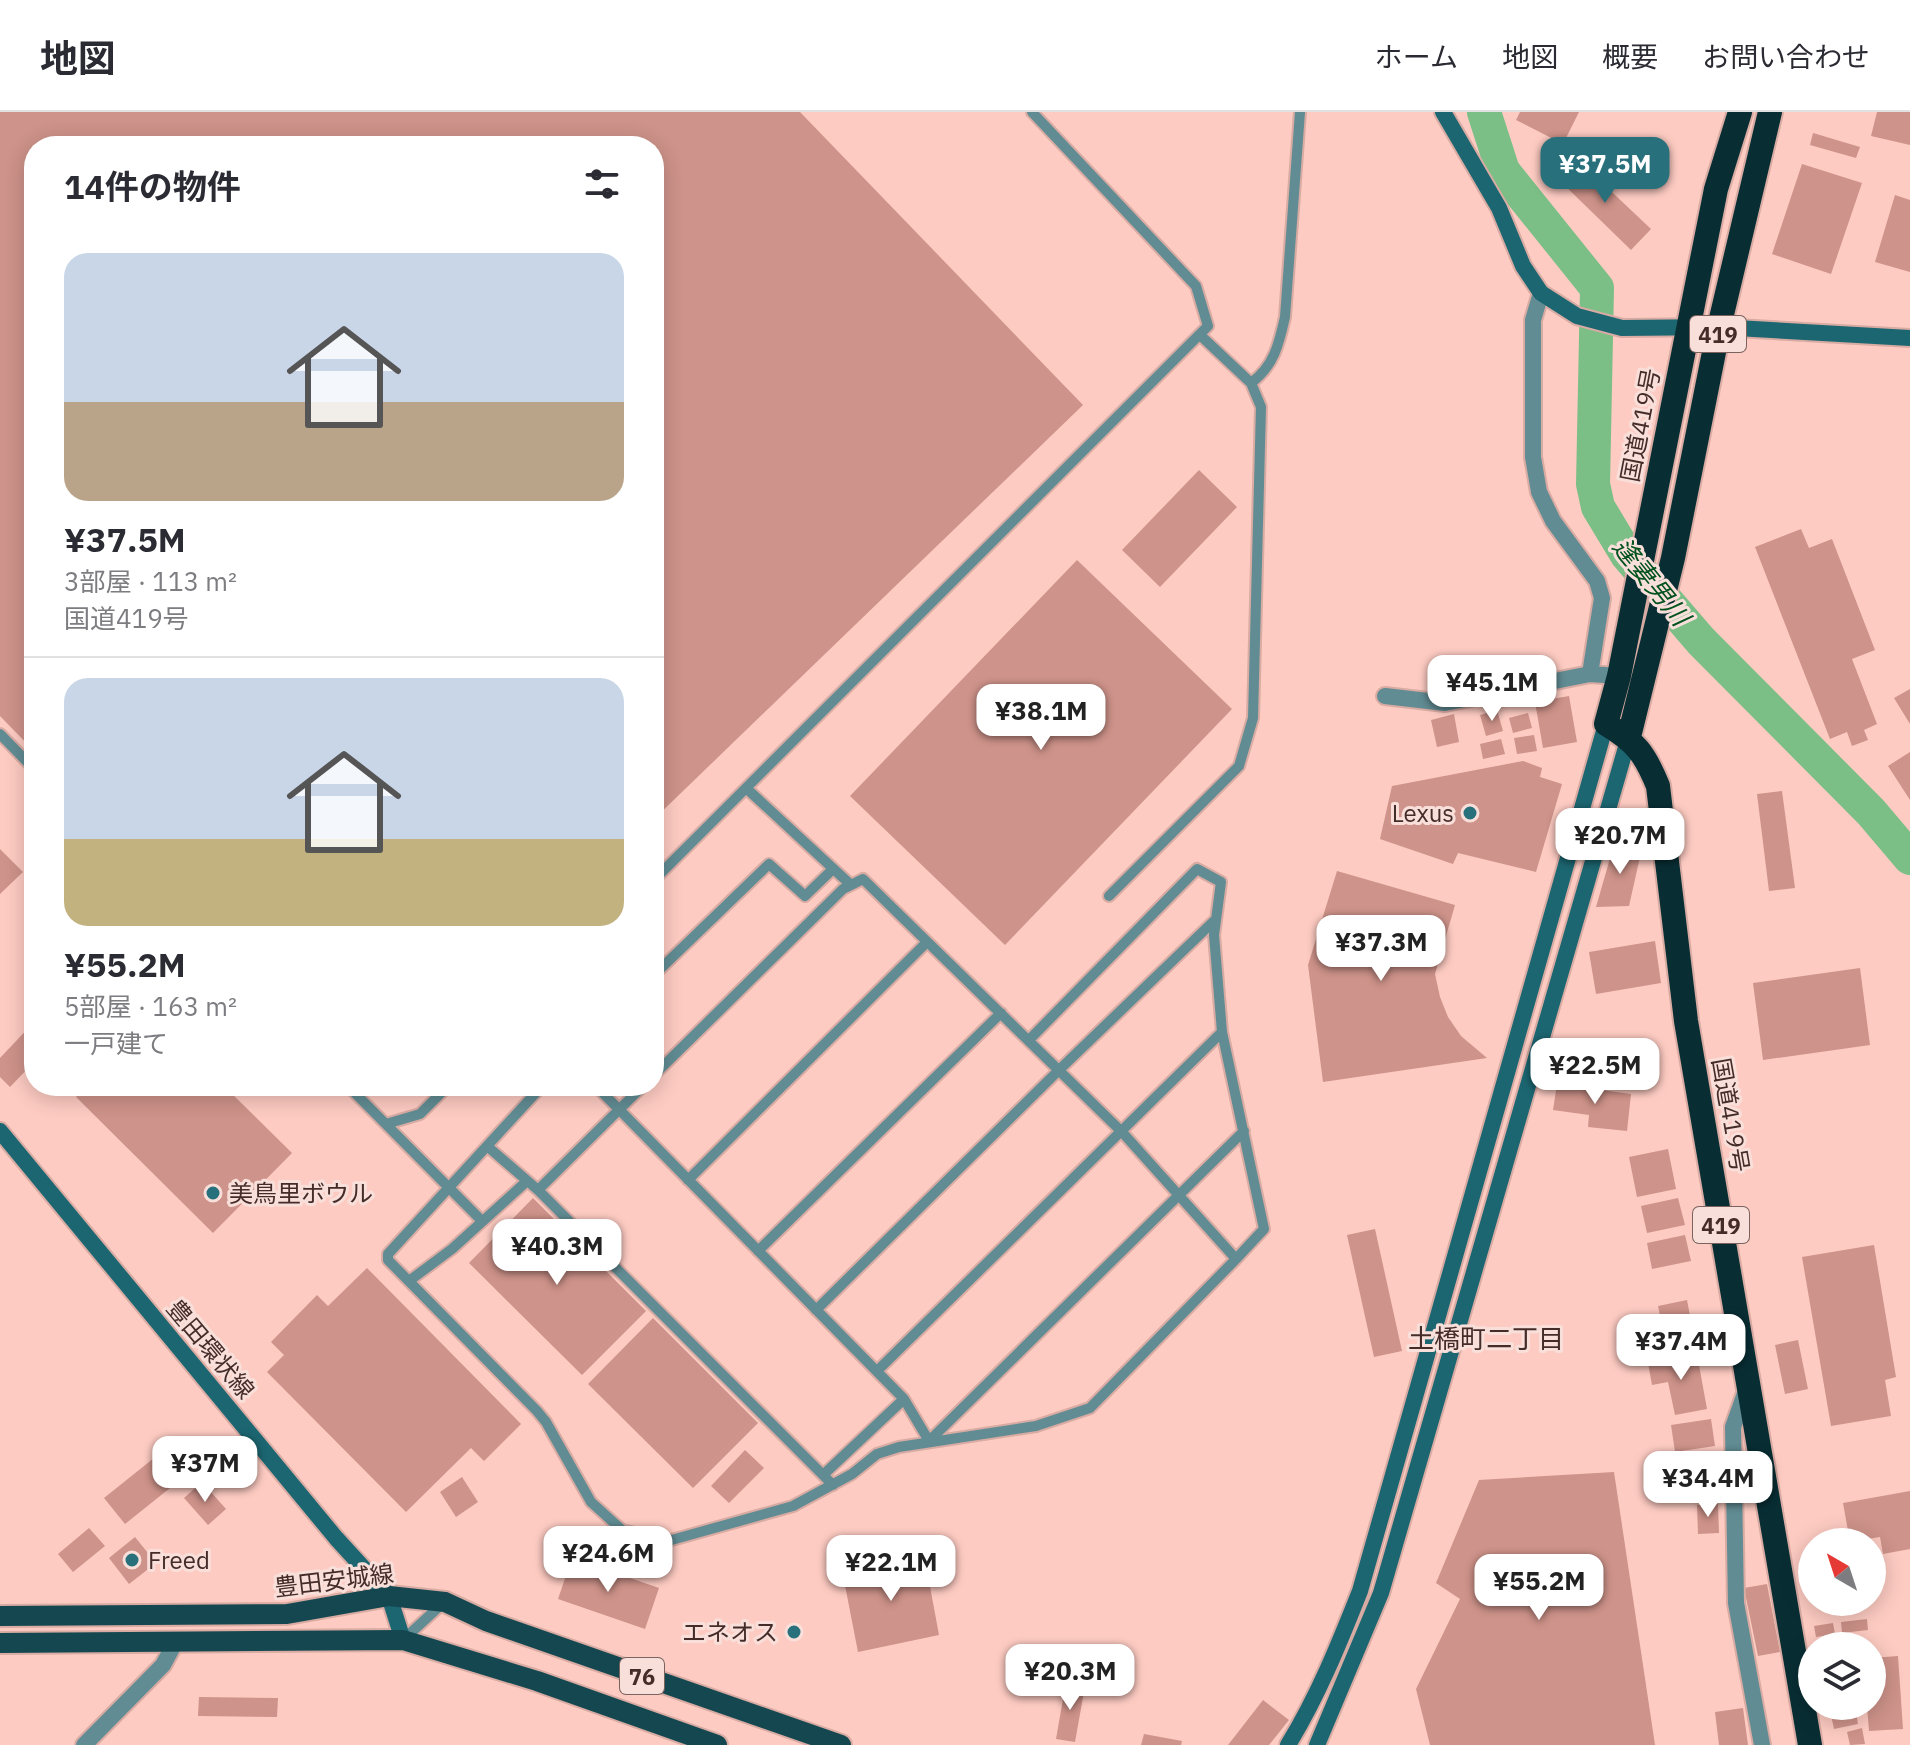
<!DOCTYPE html>
<html lang="ja">
<meta charset="utf-8">
<style>
body{margin:0;font-family:"IBM Plex Sans","Noto Sans JP",sans-serif;background:#f7f7f7;color:#2b2b33;height:100vh;display:flex;flex-direction:column;font-size:30px;white-space:nowrap}
*{box-sizing:border-box;margin:0}
p{font-size:26px;color:#7c7c81}
.icon{flex:none;width:44px;height:44px;fill:none;stroke:currentColor;stroke-width:2;stroke-linecap:round;stroke-linejoin:round}
.map{position:relative;flex:1;overflow:hidden}
.side{position:absolute;left:24px;top:24px;width:640px;height:960px;display:flex;flex-direction:column;background:#fff;border-radius:32px;box-shadow:0 4px 20px #0003}
.side>*{flex:none}
.needle{width:52px;rotate:321deg}
.controls{position:absolute;left:1798px;top:1416px;display:grid;gap:16px}
.controls a{display:grid;place-items:center;width:88px;height:88px;border-radius:50%;background:#fff;box-shadow:0 4px 20px #0003;font-size:40px}
.price{position:absolute;translate:-50% -68px;padding:0 18px;border-radius:16px;background:#fff;color:#222;font-size:26px;line-height:52px;filter:drop-shadow(0 2px 4px #0008)}
.price::after{content:'';position:absolute;left:50%;top:48px;width:24px;height:18px;margin-left:-12px;background:inherit;clip-path:polygon(0 0,100% 0,50% 100%)}
.price.selected{background:#28707b;color:#fff}
ul{padding:0;list-style:none}
li{display:grid;align-content:center;gap:16px;height:424px;padding:0 40px}
li+li{border-top:2px solid #e1e1e2}
li span{display:grid;place-items:center;height:248px;border-radius:24px;color:#555}
li>.icon{margin-inline-start:auto}
span .icon{width:144px;height:144px;fill:#fffc;stroke-width:1}
li b{font-size:34px}
h2{display:flex;justify-content:space-between;align-items:center;height:96px;padding:0 40px;font-size:34px}
header{display:flex;align-items:center;gap:48px;box-sizing:border-box;height:112px;padding:0 40px;background:#fff;border-bottom:2px solid #e1e1e2}
header strong{font-size:38px}
nav{display:flex;gap:44px;margin-inline-start:auto;font-size:28px}
.map>svg:first-child{display:block}
.lines{fill:none;stroke-linecap:round;stroke-linejoin:round}
.river{stroke:#7bbf87;stroke-width:34}
.building{fill:#ce938a}
.lane-casing{stroke:#d8aba3;stroke-width:14}
.street-casing{stroke:#d8aba3;stroke-width:20}
.secondary-casing{stroke:#d8aba3;stroke-width:20}
.primary-casing{stroke:#d8aba3;stroke-width:24}
.highway-casing{stroke:#d8aba3;stroke-width:28}
.lane{stroke:#618c93;stroke-width:10}
.street{stroke:#618c93;stroke-width:16}
.secondary{stroke:#1c6671;stroke-width:16}
.primary{stroke:#14474f;stroke-width:20}
.highway{stroke:#082e34;stroke-width:24}
.poi-dot{fill:#28707b;stroke:#f9dfda;stroke-width:3}
.labels{text-anchor:middle;dominant-baseline:central;stroke-width:6;stroke-linejoin:round;paint-order:stroke}
.shield{fill:#f9dfda;stroke:#7a625e;stroke-width:2}
.shield-label{font-size:22px;font-weight:bold;fill:#442c29}
.street-label{font-size:24px;fill:#442c29;stroke:#f9dfda}
.poi-label{font-size:24px;fill:#442c29;stroke:#f9dfda;text-anchor:end}
.water-label{font-size:26px;font-style:italic;fill:#00521f;stroke:#f9dfda}
.neighbourhood-label{font-size:26px;fill:#442c29;stroke:#f9dfda}
</style>
<header>
<strong>地図</strong>
<nav><a>ホーム</a><a>地図</a><a>概要</a><a>お問い合わせ</a></nav>
</header>
<div class="map">
<svg width="1910" height="1633" viewBox="0 0 1910 1633">
<rect width="100%" height="100%" fill="#fdcbc2"/>
<g class="lines">
<path class="river" d="M1484,0l19,59 94,117 -4,196 5,23 29,48 74,86 170,171 39,46"/>
</g>
<path class="building" d="M0,0h800l283,293 -429,414v-673h-620v605l-34,-35z
M1520,0h59l-16,32 -47,-24z
M1877,0h33v33l-39,-9z
M1813,21l47,14 -4,11 -46,-13z
M1577,47l74,70 -20,21 -73,-71z
M1802,52l60,19 -31,91 -59,-20z
M1895,83l15,5v72l-35,-10z
M1199,358l38,37 -77,80 -38,-37z
M1801,417l8,19 23,-9 43,111 -23,9 25,65 -13,6 4,10 -16,6 -5,-14 -17,7 -75,-192z
M1077,448l155,149 -227,236 -155,-149z
M1910,577v35l-16,-26z
M1569,584l8,46 -34,6 -8,-46z
M1497,598l6,21 -17,5 -6,-21z
M1528,601l4,15 -19,5 -4,-15z
M1454,602l5,28 -22,5 -6,-27z
M1534,623l3,16 -20,3 -3,-16z
M1501,627l4,15 -22,5 -3,-15z
M1910,640v48l-22,-34z
M1523,649l19,7 -2,9 22,7 -26,88 -78,-19 -5,11 -73,-25 12,-53z
M1782,679l13,97 -26,3 -12,-97z
M1615,729l27,7 -13,58 -33,1z
M0,737l23,23 -23,22z
M1337,759l118,34 -20,69 5,23 8,20 13,19 26,22 -164,24 -15,-117z
M1655,829l6,42 -65,11 -7,-42z
M1860,856l10,77 -107,15 -10,-77z
M34,910v40l-24,25 -10,-10v-19z
M1557,972l74,10 -4,37 -39,-4 1,-12 -36,-5z
M87,974h137l68,67 -79,80 -137,-136z
M1668,1037l8,40 -39,8 -8,-40z
M533,1086l113,113 -64,64 -113,-112z
M1678,1086l7,27 -38,8 -6,-27z
M1375,1117l27,122 -28,6 -27,-122z
M1685,1123l6,26 -39,8 -5,-26z
M1874,1133l22,132 -11,3 6,36 -60,10 -29,-169z
M367,1156l154,156 -37,37 -13,-13 -65,64 -139,-140 17,-17 -13,-13 46,-47 11,11z
M1687,1188l8,42 -28,6 -9,-42z
M653,1206l105,105 -65,65 -105,-104z
M1798,1228l10,49 -23,5 -10,-49z
M1697,1242l10,55 -32,6 -7,-33 -16,3 -4,-22z
M1711,1307l4,27 -40,6 -4,-27z
M169,1334l21,26 -65,52 -21,-26z
M745,1338l19,18 -35,35 -18,-17z
M1710,1344l6,34 -28,5 -6,-34z
M1614,1360l41,273h-225l-14,-56 44,-90 -24,-16 43,-103z
M462,1365l16,25 -22,15 -16,-25z
M202,1370l24,27 -18,16 -24,-27z
M1910,1379v58l-27,5 -3,-17 -30,5 -7,-39z
M1718,1392l1,29 -21,1 -1,-29z
M89,1416l16,18 -32,26 -15,-18z
M135,1425l21,26 -27,21 -20,-26z
M924,1442l15,81 -81,17 -16,-82z
M572,1446l87,30 -14,41 -87,-30z
M1767,1472l13,68 -22,4 -14,-68z
M1867,1507l1,11 -26,3 -1,-11z
M1833,1511l2,11 -19,3 -2,-11z
M1898,1544l5,73 -34,2 -2,-25h5v-48z
M1066,1570l19,4 -10,56 -19,-3z
M199,1585l79,1 -1,19 -79,-1z
M1263,1588l26,20 -20,25h-41z
M1829,1594h26l3,18 -24,5z
M1743,1596l5,37h-29l-4,-33z
M1862,1616l3,16 -15,1 -3,-13z
M1144,1622l38,7 -1,4h-40z"/>
<g class="lines">
<g class="lane-casing">
<path id="lane" d="M1200,223l51,48
M0,622l34,35
M746,676l105,97
M654,768l554,-554 -12,-40 -164,-174
M1109,784l130,-130 14,-48 8,-311 -10,-24c23,-17 28,-39 34,-66l15,-205
M654,863l115,-111 36,32 28,-27
M1029,928l168,-171 24,13 -7,53 8,97 42,197 -28,30
M348,974l134,135
M542,974l-154,168v6l149,151 9,11 45,80 31,28 46,11 125,-35 59,-32 25,-20 22,-7 137,-21 54,-18 146,-149 -114,-127 -259,-253 -20,10 -189,186
M596,974l308,313 -81,76
M643,974l-105,104 295,295
M386,1012l34,-10 28,-28
M487,1034l51,44
M688,1068l239,-238
M758,1139l243,-238
M409,1169l43,-32 75,-68
M816,1198l243,-240 156,-150
M877,1259l345,-339
M904,1287l25,42 315,-310
M403,1528l40,-37"/>
</g>
<g class="street-casing">
<path id="street" d="M1541,181l-8,27v137l6,35 14,29 44,60 5,17 -12,76 29,2
M1385,584l60,7 145,-29
M1747,1276l-14,39 3,176 26,142
M84,1633l79,-80 13,-24"/>
</g>
<g class="secondary-casing">
<path id="secondary" d="M1443,0l56,96 24,58 18,27 36,23 45,12 97,-1 191,11
M0,1019l336,407 53,58 14,44
M1288,1633c30,-49 51,-101 72,-154l246,-867
M1317,1633l64,-152 248,-856"/>
</g>
<g class="primary-casing">
<path id="primary" d="M0,1504l287,-2 102,-18 56,6 41,19 355,124
M0,1531l403,-3 134,41 180,64"/>
</g>
<g class="highway-casing">
<path id="highway" d="M1740,0l-24,77 -97,487 -13,48c30,18 39,30 52,62l28,235 124,724
M1629,625l44,-179 46,-231 51,-215"/>
</g>
<use href="#lane" class="lane"/>
<use href="#street" class="street"/>
<use href="#secondary" class="secondary"/>
<use href="#primary" class="primary"/>
<use href="#highway" class="highway"/>
</g>
<g class="poi-dot">
<circle cx="1470" cy="701" r="8"/>
<circle cx="213" cy="1081" r="8"/>
<circle cx="132" cy="1448" r="8"/>
<circle cx="794" cy="1520" r="8"/>
</g>
<g class="labels">
<g class="shield">
<rect x="1690" y="204" width="56" height="36" rx="6"/>
<rect x="1693" y="1095" width="56" height="36" rx="6"/>
<rect x="620" y="1546" width="44" height="36" rx="6"/>
</g>
<g class="shield-label">
<text x="1718" y="222">419</text>
<text x="1721" y="1113">419</text>
<text x="642" y="1564">76</text>
</g>
<g class="street-label">
<text transform="translate(1640 313) rotate(-79)">国道419号</text>
<text transform="translate(1731 1003) rotate(80)">国道419号</text>
<text transform="translate(211 1237) rotate(50)">豊田環状線</text>
<text transform="translate(334 1468) rotate(-7)">豊田安城線</text>
</g>
<g class="poi-label">
<text x="1454" y="701">Lexus</text>
<text x="229" y="1081" text-anchor="start">美鳥里ボウル</text>
<text x="148" y="1448" text-anchor="start">Freed</text>
<text x="778" y="1520">エネオス</text>
</g>
<g class="water-label">
<text transform="translate(1652 469) rotate(51)">逢妻男川</text>
</g>
<g class="neighbourhood-label">
<text x="1486" y="1226">土橋町二丁目</text>
</g>
</g>
</svg>
<div class="controls">
<a><svg class="needle" viewBox="-14 -14 28 28"><path d="M0-13l5 13h-10z" fill="#e53935"/><path d="M0 13l5-13h-10z" fill="#7c7c81"/></svg></a>
<a><svg class="icon" aria-label="layers" viewBox="0 0 24 24"><path d="M12 4l9 5-9 5-9-5zM3 14l9 5 9-5"/></svg></a>
</div>
<b class="price selected" style="left:1605px;top:93px">¥37.5M</b>
<b class="price" style="left:1492px;top:611px">¥45.1M</b>
<b class="price" style="left:1041px;top:640px">¥38.1M</b>
<b class="price" style="left:1620px;top:764px">¥20.7M</b>
<b class="price" style="left:1381px;top:871px">¥37.3M</b>
<b class="price" style="left:1595px;top:994px">¥22.5M</b>
<b class="price" style="left:557px;top:1175px">¥40.3M</b>
<b class="price" style="left:1681px;top:1270px">¥37.4M</b>
<b class="price" style="left:205px;top:1392px">¥37M</b>
<b class="price" style="left:1708px;top:1407px">¥34.4M</b>
<b class="price" style="left:608px;top:1482px">¥24.6M</b>
<b class="price" style="left:891px;top:1491px">¥22.1M</b>
<b class="price" style="left:1539px;top:1510px">¥55.2M</b>
<b class="price" style="left:1070px;top:1600px">¥20.3M</b>
<section class="side">
<h2>14件の物件<svg class="icon" aria-label="filters" viewBox="0 0 24 24"><path d="M4 7h16M4 17h16"/><circle cx="9" cy="7" r="2"/><circle cx="15" cy="17" r="2"/></svg></h2>
<ul>
<li><span style="background:linear-gradient(#c9d6e8 60%,#b9a48a 0)"><svg class="icon" aria-label="home" viewBox="0 0 24 24"><path d="M3 11l9-7 9 7M6 9v11h12V9"/></svg></span><div><b>¥37.5M</b><p>3部屋 · 113 m²</p><p>国道419号</p></div></li>
<li><span style="background:linear-gradient(#c9d6e8 65%,#c2b280 0)"><svg class="icon" aria-label="home" viewBox="0 0 24 24"><path d="M3 11l9-7 9 7M6 9v11h12V9"/></svg></span><div><b>¥55.2M</b><p>5部屋 · 163 m²</p><p>一戸建て</p></div></li>
</ul>
</section>
</div>
